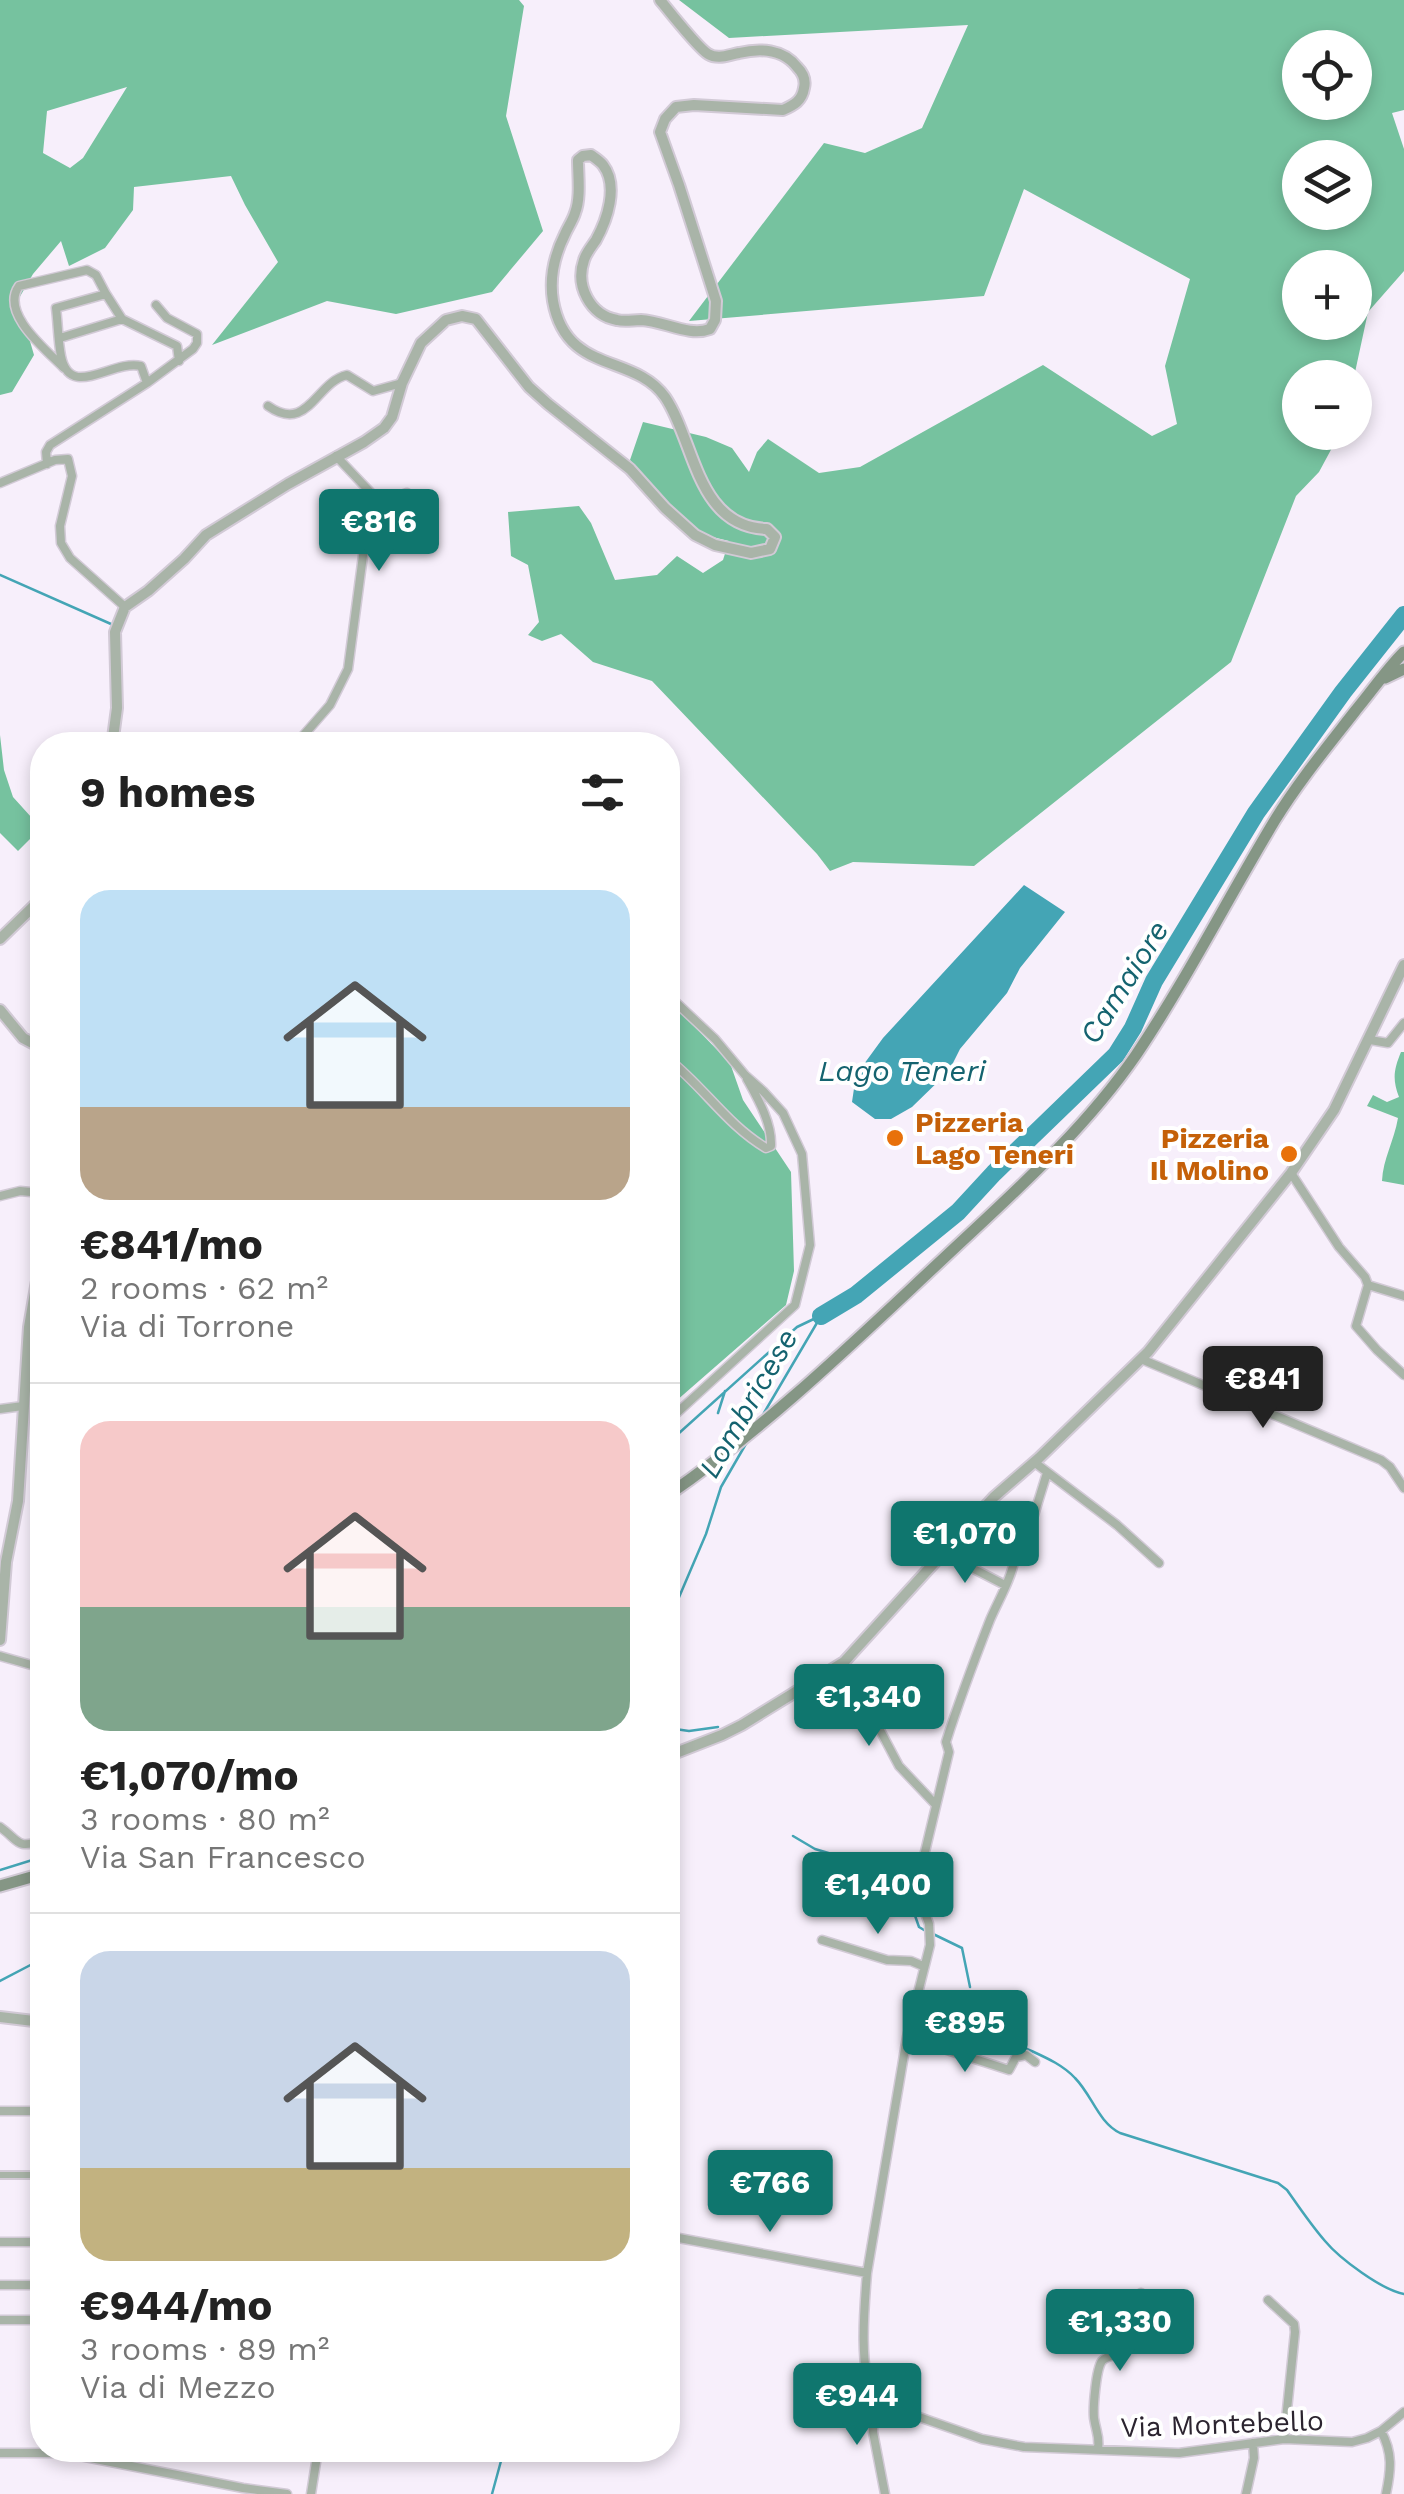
<!DOCTYPE html>
<meta charset="utf-8">
<style>
body{margin:0;font-family:"Work Sans",sans-serif;background:#f6f6f6;color:#222;height:100vh;display:flex;flex-direction:column;font-size:38px;white-space:nowrap}
*{box-sizing:border-box;margin:0}
p{font-size:32px;color:#767676}
.icon{flex:none;width:55px;height:55px;fill:none;stroke:currentColor;stroke-width:2;stroke-linecap:round;stroke-linejoin:round}
.map{position:relative;flex:1;overflow:hidden}
.sheet{position:absolute;left:30px;top:732px;width:650px;height:1730px;display:flex;flex-direction:column;background:#fff;border-radius:40px;box-shadow:0 5px 15px #0003}
.sheet>*{flex:none}
.controls{position:absolute;left:1282px;top:30px;display:grid;gap:20px}
.controls a{display:grid;place-items:center;width:90px;height:90px;border-radius:50%;background:#fff;box-shadow:0 5px 15px #0003;font-size:50px}
.price{position:absolute;translate:-50% -85px;padding:0 22px;border-radius:10px;background:#0f766e;color:#fff;font-size:32px;line-height:65px;filter:drop-shadow(0 2px 5px #0008)}
.price::after{content:'';position:absolute;left:50%;top:60px;width:30px;height:22px;margin-left:-15px;background:inherit;clip-path:polygon(0 0,100% 0,50% 100%)}
.price.current{background:#222;color:#fff}
ul{padding:0;list-style:none}
li{display:grid;align-content:center;gap:20px;height:530px;padding:0 50px}
li+li{border-top:2px solid #e0e0e0}
li span{display:grid;place-items:center;height:310px;border-radius:30px;color:#555}
li>.icon{margin-inline-start:auto}
span .icon{width:180px;height:180px;fill:#fffc;stroke-width:1}
li b{font-size:42px}
h2{display:flex;justify-content:space-between;align-items:center;height:120px;padding:0 50px;font-size:42px}
.map>svg:first-child{display:block}
.forest{fill:#76c29f;fill-rule:evenodd}
.water{fill:#44a5b5}
.lines{fill:none;stroke-linecap:round;stroke-linejoin:round}
.stream{stroke:#44a5b5;stroke-width:2.5}
.river{stroke:#44a5b5;stroke-width:18}
.pedestrian-casing{stroke:#d2cad6;stroke-width:10}
.minor-casing{stroke:#d2cad6;stroke-width:11}
.tertiary-casing{stroke:#d2cad6;stroke-width:14}
.secondary-casing{stroke:#d2cad6;stroke-width:15}
.pedestrian{stroke:#a9b4a8;stroke-width:6}
.minor{stroke:#a9b4a8;stroke-width:8}
.tertiary{stroke:#a9b4a8;stroke-width:10}
.secondary{stroke:#859685;stroke-width:11}
.food-dot{fill:#e8710a;stroke:#fff;stroke-width:4}
.labels{text-anchor:middle;dominant-baseline:central;stroke-width:8;stroke-linejoin:round;paint-order:stroke}
.food-label{font-size:28px;font-weight:bold;fill:#c56008;stroke:#fff;text-anchor:start}
.street-label{font-size:28px;fill:#2b242f;stroke:#fff}
.water-label{font-size:30px;font-style:italic;fill:#14636f;stroke:#fff}
</style>
<div class="map">
<svg width="1404" height="2494" viewBox="0 0 1404 2494">
<rect width="100%" height="100%" fill="#f7effb"/>
<path class="forest" d="M0,0h519l5,6 -18,110 37,115 -51,61 -96,22 -69,-13 -115,44 66,-83 -33,-57 -14,-29 -97,11 -1,23 -28,38 -36,18 -8,-25 -28,33 -15,26 16,55 -22,37 -12,3zM127,87l-44,71 -13,10 -27,-15 4,-42z
M679,0h725v110l-12,3 12,36v122l-36,41 -14,65 -54,1v54l40,1 -21,39 -23,24 -65,166 -257,204 -121,-4 -23,9 -13,-17 -165,-173 -59,-19 -32,-28 -19,7 -14,-6 11,-13 -11,-57 -17,-9 -3,-44 71,-6 12,17 24,57 42,-5 20,-19 26,17 20,-13 6,-19 -33,-8 -66,-73 13,-38 63,15 26,11 17,24 8,-20 11,-13 51,34 41,-6 183,-102 109,71 25,-12 -12,-58 25,-87 -166,-90 -40,107 -295,25 135,-178 41,10 57,-25 46,-103 -239,13zM1300,48h55v54h-55zM1300,158h55v54h-55zM1300,268h55v54h-55z
M0,735l4,35 9,27 28,31 -23,23 -18,-18z
M668,1003l19,16 43,44 13,37 48,72 3,99 -8,34 -118,103z
M1401,1052h3v133l-22,-4c1,-22 12,-40 16,-63l-31,-12 6,-11 14,7 12,-5c-7,-18 -5,-28 2,-45z"/>
<path class="water" d="M1024,885l41,27 -45,56 -13,25 -47,56 -11,22 -37,36 -21,12h-16l-23,-17 4,-27 27,-37z"/>
<g class="lines">
<path class="stream" d="M0,575l111,49
M718,1413l7,-22
M761,1418l60,-102
M668,1443l129,-116 23,-11
M668,1623l38,-89 15,-47 26,-45
M668,1728l21,3 29,-4
M793,1836l22,13 20,6 69,45 8,7 7,20 5,3
M0,1870l42,-13
M931,1933l31,15 8,39
M0,1981l42,-22
M1019,2045c20,10 41,17 56,33 17,17 23,44 45,55l158,50 9,7c12,17 24,35 38,51 15,18 57,49 79,53
M492,2494l12,-44"/>
<path class="river" d="M821,1316l35,-21 102,-83 36,-39 122,-118 17,-27 21,-47 102,-168 87,-121 61,-77"/>
<g class="pedestrian-casing">
<path id="pedestrian" d="M0,2175h42
M41,2285l1,-19"/>
</g>
<g class="minor-casing">
<path id="minor" d="M60,338l62,-19
M64,368c-19,-19 -64,-55 -45,-82l68,-16 9,5 10,19
M147,383l-6,-17c-29,-7 -71,35 -80,-10 -3,-15 -3,-32 -5,-48l50,-14 16,25 55,27 2,15
M268,406c40,28 48,-24 79,-31l26,16 29,-8
M47,464l-1,-12 4,-7 97,-62 46,-34 4,-6v-9l-30,-16 -11,-13
M0,483l55,-23 13,-1 4,17 -12,50 1,17 9,15 55,49
M295,745l35,-40 18,-36 16,-121 7,-19 39,-33 -3,-3 -19,7 -15,-5 -37,-39
M668,995l47,44 30,36 18,16 20,22 19,41 8,91 -15,60 -127,116
M1370,1040l18,3 16,-20
M668,1059c35,27 59,66 98,89l5,-2c1,-23 -13,-47 -24,-67
M1291,1173l48,74 26,30 3,8 36,11
M0,1196l20,-5 22,2
M1368,1285l-12,41 21,24 27,25
M1141,1359l240,101 9,7 14,21
M0,1409l23,-3
M1034,1462l83,63 42,38
M955,1540c20,4 42,10 59,21 -2,17 -17,42 -24,59 -16,41 -31,81 -44,122l3,10 -31,129 -1,10 12,33 1,21 -23,92 -40,236c-3,38 -8,92 6,128l109,38 42,8 155,6 105,-14 68,3 15,-4 14,-7 23,-19
M1025,1544l22,-71
M943,1553l62,32
M0,1656l42,12
M844,1662l55,104 37,39
M0,1827c20,14 15,22 42,14
M822,1940l65,20 24,1 12,5
M907,2037l102,33 7,-13 10,-2 9,7
M0,2111h42
M668,2236l199,37
M0,2242h42
M0,2285h42
M1268,2300l26,24 1,8 -11,107
M0,2320h42
M873,2401v31l12,62
M1381,2431c12,22 10,39 5,63
M1098,2450c2,-14 -2,-18 -4,-32 -1,-11 2,-49 8,-57 5,-6 16,-6 22,-9l12,-54 5,-5
M0,2453h65l178,35 44,6
M311,2494l7,-44
M1246,2494l8,-36 -1,-15"/>
</g>
<g class="tertiary-casing">
<path id="tertiary" d="M112,745l5,-37 -2,-76 10,-25 23,-16 36,-32 22,-24 82,-51 76,-42 20,-14 8,-11 10,-34 19,-40 25,-23 16,-4 14,3 53,68 19,17 82,65 35,39 30,27 20,10 36,8 19,-4 5,-12 -8,-8c-71,-2 -72,-88 -102,-132 -31,-44 -99,-22 -112,-96 -4,-24 1,-45 12,-67 3,-7 8,-14 10,-21 6,-15 3,-37 3,-53l5,-4 8,-1c4,3 9,6 12,10 16,21 4,55 -7,75 -4,6 -10,13 -12,20 -9,26 6,55 33,60 8,2 16,0 24,0 23,1 48,17 69,9l5,-9 1,-19 -37,-116 -19,-53 5,-13 11,-12 18,-2 89,5c11,-5 19,-9 21,-22 2,-8 -1,-15 -7,-21 -14,-18 -37,-19 -58,-14 -11,2 -21,7 -31,1 -10,-6 -39,-43 -48,-54
M0,939l42,-41
M0,1010l23,28 19,10
M0,1640l6,-78 12,-61 11,-174 13,-75
M668,1756l54,-21 20,-10 102,-63 150,-165 45,-39 109,-106 143,-179 43,-63 70,-145
M0,2017l42,5"/>
</g>
<g class="secondary-casing">
<path id="secondary" d="M1385,678l19,-9
M668,1495c100,-69 187,-154 276,-237 67,-63 139,-126 192,-203 51,-76 92,-157 139,-235 24,-39 53,-74 81,-110 16,-19 30,-40 48,-58
M0,1886l42,-12"/>
</g>
<use href="#pedestrian" class="pedestrian"/>
<use href="#minor" class="minor"/>
<use href="#tertiary" class="tertiary"/>
<use href="#secondary" class="secondary"/>
</g>
<g class="food-dot">
<circle cx="895" cy="1138" r="10"/>
<circle cx="1289" cy="1154" r="10"/>
</g>
<g class="labels">
<g class="food-label">
<text x="915" y="1122">Pizzeria<tspan x="915" dy="32">Lago Teneri</tspan></text>
<text x="1269" y="1138" text-anchor="end">Pizzeria<tspan x="1269" dy="32">Il Molino</tspan></text>
</g>
<g class="street-label">
<text transform="translate(1222 2424) rotate(-2)">Via Montebello</text>
</g>
<g class="water-label">
<text transform="translate(1124 982) rotate(-58)">Camaiore</text>
<text x="902" y="1070">Lago Teneri</text>
<text transform="translate(748 1403) rotate(-60)">Lombricese</text>
</g>
</g>
</svg>
<div class="controls">
<a><svg class="icon" aria-label="locate" viewBox="0 0 24 24"><circle cx="12" cy="12" r="6"/><path d="M12 2v4M12 18v4M2 12h4M18 12h4"/></svg></a>
<a><svg class="icon" aria-label="layers" viewBox="0 0 24 24"><path d="M12 4l9 5-9 5-9-5zM3 14l9 5 9-5"/></svg></a>
<a>+</a>
<a>−</a>
</div>
<b class="price" style="left:379px;top:574px">€816</b>
<b class="price current" style="left:1263px;top:1431px">€841</b>
<b class="price" style="left:965px;top:1586px">€1,070</b>
<b class="price" style="left:869px;top:1749px">€1,340</b>
<b class="price" style="left:878px;top:1937px">€1,400</b>
<b class="price" style="left:965px;top:2075px">€895</b>
<b class="price" style="left:770px;top:2235px">€766</b>
<b class="price" style="left:1120px;top:2374px">€1,330</b>
<b class="price" style="left:857px;top:2448px">€944</b>
<section class="sheet">
<h2>9 homes<svg class="icon" aria-label="filters" viewBox="0 0 24 24"><path d="M4 7h16M4 17h16"/><circle cx="9" cy="7" r="2"/><circle cx="15" cy="17" r="2"/></svg></h2>
<ul>
<li><span style="background:linear-gradient(#bfe0f5 70%,#b9a48a 0)"><svg class="icon" aria-label="home" viewBox="0 0 24 24"><path d="M3 11l9-7 9 7M6 9v11h12V9"/></svg></span><div><b>€841/mo</b><p>2 rooms · 62 m²</p><p>Via di Torrone</p></div></li>
<li><span style="background:linear-gradient(#f6c9c9 60%,#7fa58c 0)"><svg class="icon" aria-label="home" viewBox="0 0 24 24"><path d="M3 11l9-7 9 7M6 9v11h12V9"/></svg></span><div><b>€1,070/mo</b><p>3 rooms · 80 m²</p><p>Via San Francesco</p></div></li>
<li><span style="background:linear-gradient(#c9d6e8 70%,#c2b280 0)"><svg class="icon" aria-label="home" viewBox="0 0 24 24"><path d="M3 11l9-7 9 7M6 9v11h12V9"/></svg></span><div><b>€944/mo</b><p>3 rooms · 89 m²</p><p>Via di Mezzo</p></div></li>
</ul>
</section>
</div>
